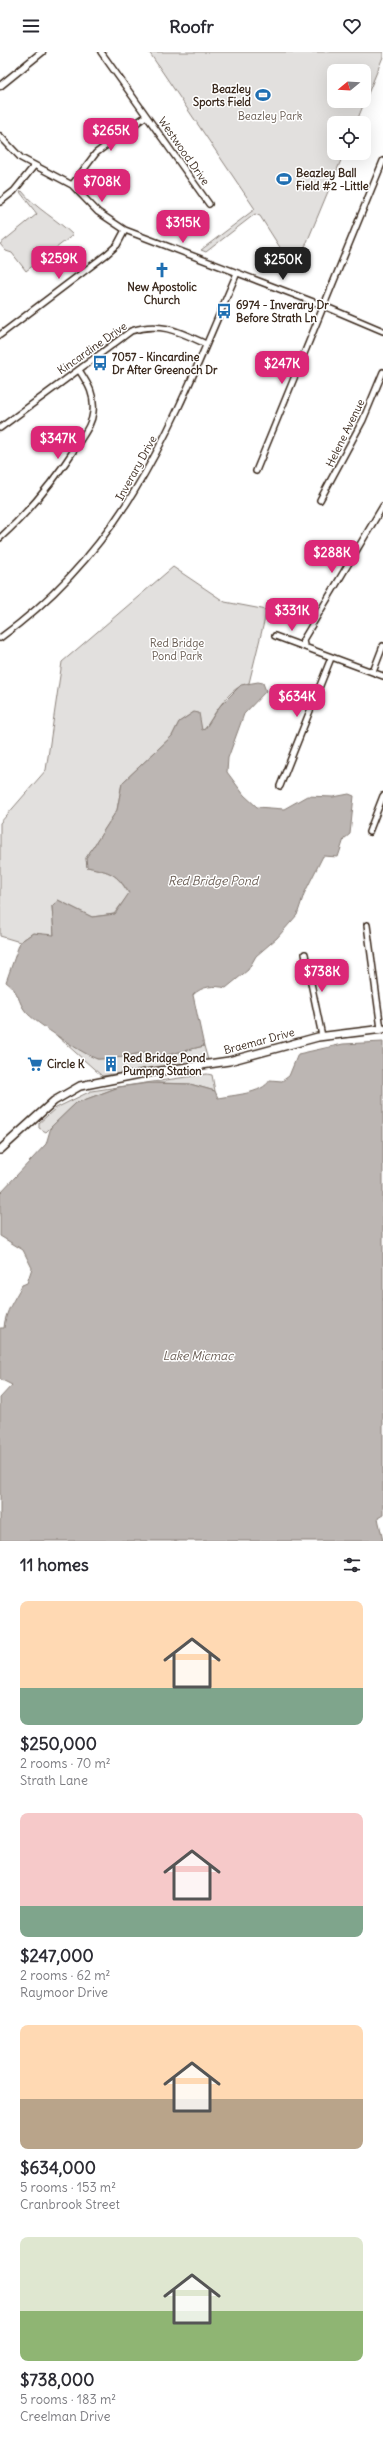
<!DOCTYPE html>
<meta charset="utf-8">
<style>
body{margin:0;font-family:Delius,sans-serif;background:#f7f7f7;color:#2b2b33;height:100vh;display:flex;flex-direction:column;font-size:15px;white-space:nowrap}
*{box-sizing:border-box;margin:0}
p{font-size:13px;color:#7c7c81}
.icon{flex:none;width:22px;height:22px;fill:none;stroke:currentColor;stroke-width:2;stroke-linecap:round;stroke-linejoin:round}
.map{position:relative;height:1489px;overflow:hidden}
.drawer{display:flex;flex-direction:column;background:#fff;flex:1}
.drawer>*{flex:none}
.needle{width:26px;rotate:252deg}
.buttons{position:absolute;left:327px;top:12px;display:grid;gap:8px}
.buttons a{display:grid;place-items:center;width:44px;height:44px;border-radius:8px;background:#fff;box-shadow:0 4px 16px #0002;font-size:20px}
.price{position:absolute;translate:-50% -34px;padding:0 9px;border-radius:8px;background:#db2777;color:#fff;font-size:13px;line-height:26px;filter:drop-shadow(0 1px 2px #0008)}
.price::after{content:'';position:absolute;left:50%;top:24px;width:12px;height:9px;margin-left:-6px;background:inherit;clip-path:polygon(0 0,100% 0,50% 100%)}
.price.on{background:#222;color:#fff}
ul{padding:0;list-style:none}
li{display:grid;align-content:center;gap:8px;height:212px;padding:0 20px}
li span{display:grid;place-items:center;height:124px;border-radius:8px;color:#555}
li>.icon{margin-inline-start:auto}
span .icon{width:72px;height:72px;fill:#fffc;stroke-width:1}
li b{font-size:17px}
h2{display:flex;justify-content:space-between;align-items:center;height:48px;padding:0 20px;font-size:17px}
header{display:flex;justify-content:space-between;align-items:center;height:52px;padding:0 20px;background:#fff;font-size:18px;font-weight:800}
.map>svg:first-child{display:block}
.green{fill:#e2e0de;stroke:#8e857e;fill-rule:evenodd}
.water{fill:#bcb6b3;stroke:#887e77}
.lines{fill:none;stroke-linecap:round;stroke-linejoin:round}
.minor-casing{stroke:#3b2a1e;stroke-width:8}
.tertiary-casing{stroke:#3b2a1e;stroke-width:9}
.secondary-casing{stroke:#3b2a1e;stroke-width:10}
.minor{stroke:#fff;stroke-width:5}
.tertiary{stroke:#fff;stroke-width:6}
.secondary{stroke:#fff;stroke-width:7}
.labels{text-anchor:middle;dominant-baseline:central;stroke-width:3;stroke-linejoin:round;paint-order:stroke}
.poi-label{font-size:11px;font-weight:bold;fill:#3b2a1e;stroke:#fff;text-anchor:start}
.park-label{font-size:11px;fill:#65584e;stroke:#fff}
.street-label{font-size:11px;fill:#3b2a1e;stroke:#fff}
.water-label{font-size:12px;font-style:italic;fill:#685b52;stroke:#fff}
</style>
<header><svg class="icon" aria-label="menu" viewBox="0 0 24 24"><path d="M4 6h16M4 12h16M4 18h16"/></svg>Roofr<svg class="icon" aria-label="heart" viewBox="0 0 24 24"><path d="M12 20l-8-8c-3-5 5-10 8-4 3-6 11-1 8 4z"/></svg></header>
<div class="map">
<svg width="383" height="1489" viewBox="0 0 383 1489">
<rect width="100%" height="100%" fill="#fff"/>
<filter id="ink" filterUnits="userSpaceOnUse"><feTurbulence type="fractalNoise" baseFrequency=".025" numOctaves="2"/><feDisplacementMap in="SourceGraphic" scale="8" xChannelSelector="R" yChannelSelector="G"/><feConvolveMatrix kernelMatrix="1 2 1 2 8 2 1 2 1" color-interpolation-filters="sRGB"/></filter>
<g filter="url(#ink)">
<path class="green" d="M149,0h234v5l-27,66h-22v30h10l-49,118 -35,-55 -5,-2 -49,38 -5,-2 54,-41zM334,19h30v30h-30z
M22,139c14,18 35,28 51,44l-47,36 -14,-18 -6,-2 -6,-7 37,-30 -17,-22z
M173,515l52,35 42,8 -18,73c-20,4 -34,30 -44,46l-3,1 -8,-18 -15,10 -7,14 -50,47 -5,27 -31,48 1,9c24,5 29,6 42,27l-15,20 -22,3 -34,-17 -6,6 2,30 -21,-3 -13,9 -20,-6v-113l46,-53 16,-108z
M57,984l40,23 28,-2 19,-5 10,6 50,-12 4,14 -106,16z
M207,1022l5,1 3,16 -25,-7 -32,-1 -39,4 -43,16 -30,29 -7,-4v-5l17,-15 35,-17z"/>
<path class="water" d="M258,630l5,1 3,8 -22,23 -16,44 -1,14 17,23 13,12 27,2 23,-13 26,1 16,-3 5,2 -4,38 -6,5 -6,18 -15,-1 -19,38 -7,21 -20,23 -21,18 -8,14 -22,18c-12,-3 -24,-2 -33,7l11,51 -50,12 -10,-6c-15,4 -30,7 -46,7 -9,-1 -65,-38 -72,-47 -9,-11 -6,-20 -20,-30l14,-40 13,-9 21,2 -2,-29 6,-6 34,17 23,-3 14,-21c-13,-20 -18,-21 -42,-26l-1,-9 31,-48 5,-27 50,-47 7,-14 15,-10 5,1 3,17 3,-1 15,-23 21,-21z
M383,990v473l-5,3 5,23h-383v-143l12,-13 -12,-6v-51h4c1,-17 11,-29 18,-43l5,-2 5,-15 -9,-18 -23,-14v-43l46,-49 5,-17 25,-24 43,-16 30,-4 41,1 25,7 3,7c15,-3 44,-4 52,-18l12,1 7,-5 9,-22 45,-10z"/>
<g class="lines">
<g class="minor-casing">
<path id="minor" d="M101,0l108,152
M0,84l21,22 51,27 26,27 27,18 199,76 59,25
M72,133l24,-32 50,-37
M0,150l14,-11 20,-25
M0,283l107,-81 10,-9 8,-15
M0,376l131,-97c29,-10 49,1 75,13
M256,419l127,-310
M320,448l43,-80 20,-48
M0,486c31,-28 55,-58 78,-94 6,-10 14,-20 15,-32 2,-18 -5,-28 -14,-42
M275,584l108,40
M0,586c132,-95 175,-222 237,-365
M304,593l-1,-5 80,-134
M373,620l10,-26
M280,734l51,-128
M369,780l14,-36
M367,873l14,104
M305,902l17,82"/>
</g>
<g class="tertiary-casing">
<path id="tertiary" d="M0,34l42,-34"/>
</g>
<g class="secondary-casing">
<path id="secondary" d="M0,1098l54,-49 26,-15 60,-12 89,-13 89,-24 65,-8"/>
</g>
<use href="#minor" class="minor"/>
<use href="#tertiary" class="tertiary"/>
<use href="#secondary" class="secondary"/>
</g>
</g>
<defs>
<g id="stadium-bare" transform="scale(1.2)"><path d="M0-5a6.5 5 0 1 0 0 10a6.5 5 0 1 0 0-10ZM-3.5-1.8h7v3.6h-7Z" fill="#1f6fb2" stroke="#fff" stroke-width="2.5" paint-order="stroke"/></g>
<g id="church-bare" transform="scale(1.2)"><path d="M-1.2-6h2.4v3.5h3.3v2.4h-3.3V6h-2.4V-.1h-3.3v-2.4h3.3Z" fill="#1f6fb2" stroke="#fff" stroke-width="2.5" paint-order="stroke"/></g>
<g id="bus-bare" transform="scale(1.2)"><path d="M-5-6H5V4H4V6H2V4H-2V6H-4V4H-5ZM-3.5-4V0h7V-4ZM-3.5 1.2v1.5H-2V1.2ZM2 1.2v1.5H3.5V1.2Z" fill="#1f6fb2" stroke="#fff" stroke-width="2.5" paint-order="stroke"/></g>
<g id="supermarket-bare" transform="scale(1.2)"><path d="M-6-5.5h2.5l.6 2H6L4.5 2H-2.5L-4.4-4H-6ZM-1.5 3.2a1.3 1.3 0 1 0 .1 0ZM3 3.2a1.3 1.3 0 1 0 .1 0Z" fill="#1f6fb2" stroke="#fff" stroke-width="2.5" paint-order="stroke"/></g>
<g id="building-bare" transform="scale(1.2)"><path d="M-4-6H4V6H1V3H-1V6H-4ZM-2.5-4.3h1.7v1.8h-1.7ZM.8-4.3h1.7v1.8H.8ZM-2.5-1h1.7V.8h-1.7ZM.8-1h1.7V.8H.8Z" fill="#1f6fb2" stroke="#fff" stroke-width="2.5" paint-order="stroke"/></g>
</defs>
<g fill-rule="evenodd">
<use href="#stadium-bare" x="263" y="43"/>
<use href="#stadium-bare" x="284" y="127"/>
<use href="#church-bare" x="162" y="218"/>
<use href="#bus-bare" x="224" y="259"/>
<use href="#bus-bare" x="100" y="311"/>
<use href="#supermarket-bare" x="35" y="1012"/>
<use href="#building-bare" x="111" y="1012"/>
</g>
<g class="labels">
<g class="poi-label">
<text x="251" y="37" text-anchor="end">Beazley<tspan x="251" dy="13">Sports Field</tspan></text>
<text x="296" y="121">Beazley Ball<tspan x="296" dy="13">Field #2 -Little</tspan></text>
<text x="162" y="235" text-anchor="middle">New Apostolic<tspan x="162" dy="13">Church</tspan></text>
<text x="236" y="253">6974 - Inverary Dr<tspan x="236" dy="13">Before Strath Ln</tspan></text>
<text x="112" y="305">7057 - Kincardine<tspan x="112" dy="13">Dr After Greenoch Dr</tspan></text>
<text x="123" y="1006">Red Bridge Pond<tspan x="123" dy="13">Pumpng Station</tspan></text>
<text x="47" y="1012">Circle K</text>
</g>
<g class="park-label">
<text x="270" y="64">Beazley Park</text>
<text x="177" y="591">Red Bridge<tspan x="177" dy="13">Pond Park</tspan></text>
</g>
<g class="street-label">
<text transform="translate(184 99) rotate(55)">Westwood Drive</text>
<text transform="translate(92 296) rotate(-35)">Kincardine Drive</text>
<text transform="translate(345 381) rotate(-64)">Helene Avenue</text>
<text transform="translate(136 416) rotate(-61)">Inverary Drive</text>
<text transform="translate(259 989) rotate(-15)">Braemar Drive</text>
</g>
<g class="water-label">
<text x="213" y="828">Red Bridge Pond</text>
<text x="198" y="1303">Lake Micmac</text>
</g>
</g>
</svg>
<div class="buttons">
<a><svg class="needle" viewBox="-14 -14 28 28"><path d="M0-13l5 13h-10z" fill="#e53935"/><path d="M0 13l5-13h-10z" fill="#7c7c81"/></svg></a>
<a><svg class="icon" aria-label="locate" viewBox="0 0 24 24"><circle cx="12" cy="12" r="6"/><path d="M12 2v4M12 18v4M2 12h4M18 12h4"/></svg></a>
</div>
<b class="price" style="left:111px;top:100px">$265K</b>
<b class="price" style="left:102px;top:151px">$708K</b>
<b class="price" style="left:183px;top:192px">$315K</b>
<b class="price" style="left:59px;top:228px">$259K</b>
<b class="price on" style="left:283px;top:229px">$250K</b>
<b class="price" style="left:282px;top:333px">$247K</b>
<b class="price" style="left:58px;top:408px">$347K</b>
<b class="price" style="left:332px;top:522px">$288K</b>
<b class="price" style="left:292px;top:580px">$331K</b>
<b class="price" style="left:297px;top:666px">$634K</b>
<b class="price" style="left:322px;top:941px">$738K</b>
</div>
<section class="drawer">
<h2>11 homes<svg class="icon" aria-label="filters" viewBox="0 0 24 24"><path d="M4 7h16M4 17h16"/><circle cx="9" cy="7" r="2"/><circle cx="15" cy="17" r="2"/></svg></h2>
<ul>
<li><span style="background:linear-gradient(#ffd9b3 70%,#7fa58c 0)"><svg class="icon" aria-label="home" viewBox="0 0 24 24"><path d="M3 11l9-7 9 7M6 9v11h12V9"/></svg></span><div><b>$250,000</b><p>2 rooms · 70 m²</p><p>Strath Lane</p></div></li>
<li><span style="background:linear-gradient(#f6c9c9 75%,#7fa58c 0)"><svg class="icon" aria-label="home" viewBox="0 0 24 24"><path d="M3 11l9-7 9 7M6 9v11h12V9"/></svg></span><div><b>$247,000</b><p>2 rooms · 62 m²</p><p>Raymoor Drive</p></div></li>
<li><span style="background:linear-gradient(#ffd9b3 60%,#b9a48a 0)"><svg class="icon" aria-label="home" viewBox="0 0 24 24"><path d="M3 11l9-7 9 7M6 9v11h12V9"/></svg></span><div><b>$634,000</b><p>5 rooms · 153 m²</p><p>Cranbrook Street</p></div></li>
<li><span style="background:linear-gradient(#dfe7d0 60%,#8fb573 0)"><svg class="icon" aria-label="home" viewBox="0 0 24 24"><path d="M3 11l9-7 9 7M6 9v11h12V9"/></svg></span><div><b>$738,000</b><p>5 rooms · 183 m²</p><p>Creelman Drive</p></div></li>
</ul>
</section>
